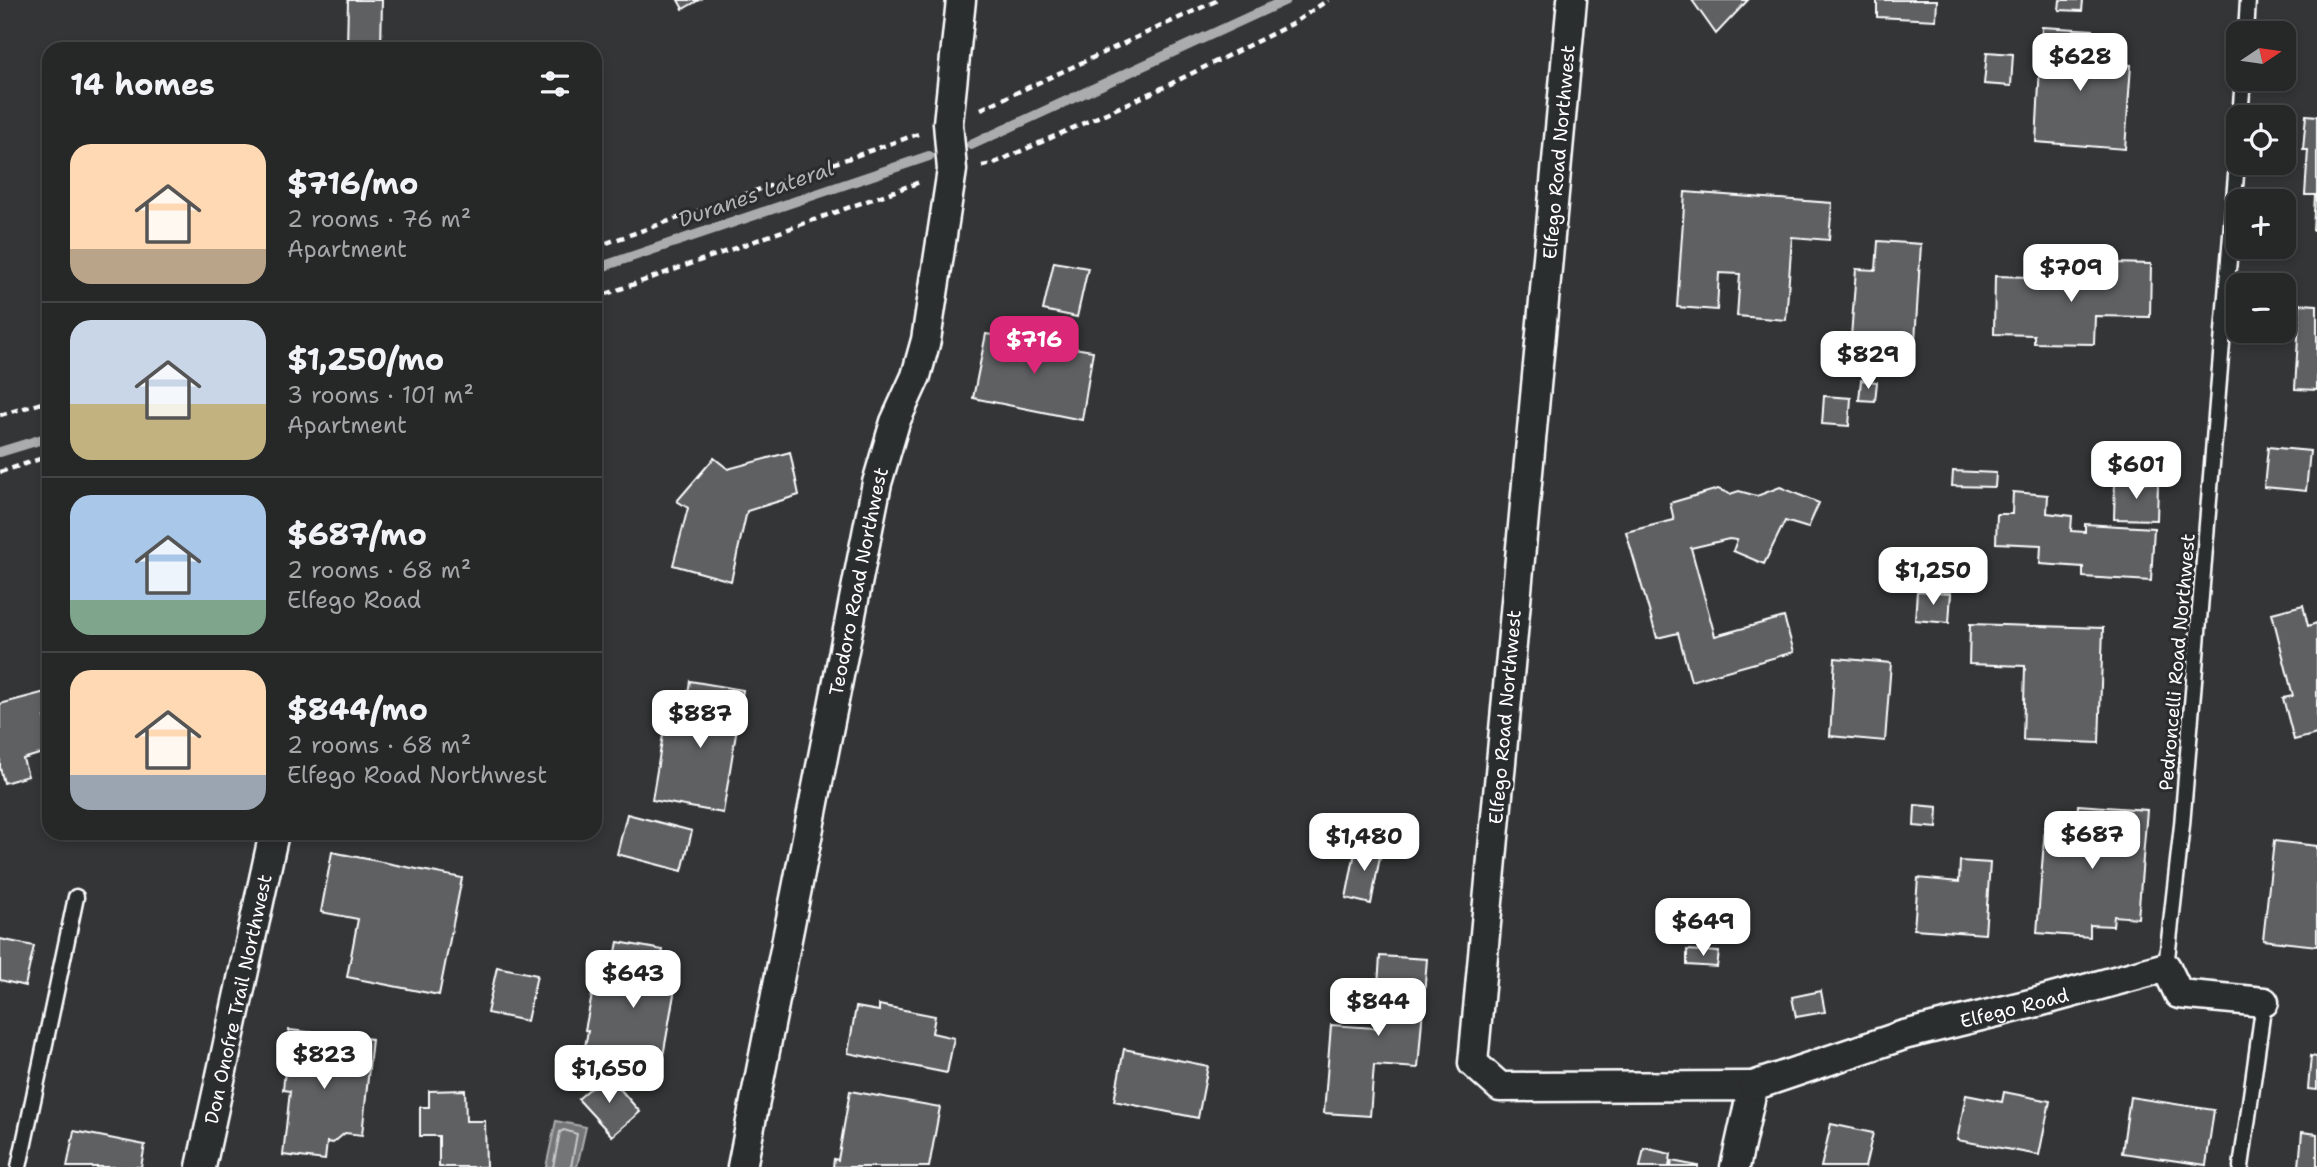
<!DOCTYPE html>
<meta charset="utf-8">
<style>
body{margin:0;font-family:"Shantell Sans",sans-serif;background:#323434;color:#f1f3f6;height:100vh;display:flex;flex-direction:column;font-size:26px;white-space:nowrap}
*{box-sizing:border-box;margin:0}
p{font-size:23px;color:#a4a6a8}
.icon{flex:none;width:38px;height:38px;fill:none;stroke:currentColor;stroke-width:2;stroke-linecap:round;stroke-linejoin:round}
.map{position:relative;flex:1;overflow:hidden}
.drawer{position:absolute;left:42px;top:42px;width:560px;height:798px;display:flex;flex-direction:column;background:#262828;border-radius:21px;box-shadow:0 4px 10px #0003,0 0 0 2px #424445}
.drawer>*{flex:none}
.needle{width:46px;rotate:77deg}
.tools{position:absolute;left:2226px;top:21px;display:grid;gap:14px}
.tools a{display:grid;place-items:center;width:70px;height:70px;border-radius:14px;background:#262828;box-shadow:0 4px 10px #0003,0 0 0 2px #424445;font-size:35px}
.price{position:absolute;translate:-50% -60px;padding:0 16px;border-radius:14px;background:#fff;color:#222;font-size:23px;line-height:46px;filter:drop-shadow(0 2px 4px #0008)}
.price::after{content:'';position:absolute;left:50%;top:42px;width:21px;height:16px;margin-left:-10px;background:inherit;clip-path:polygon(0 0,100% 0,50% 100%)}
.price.selected{background:#db2777;color:#fff}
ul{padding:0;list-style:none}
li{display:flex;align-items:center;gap:21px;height:175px;padding:0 28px}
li+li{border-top:2px solid #424445}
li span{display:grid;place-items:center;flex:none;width:196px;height:140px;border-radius:21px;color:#555}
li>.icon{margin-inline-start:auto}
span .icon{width:84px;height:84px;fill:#fffc;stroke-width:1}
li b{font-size:30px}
h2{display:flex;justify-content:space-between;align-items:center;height:84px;padding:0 28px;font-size:30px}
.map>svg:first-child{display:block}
.water{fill:#737576;stroke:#abacad;stroke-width:2}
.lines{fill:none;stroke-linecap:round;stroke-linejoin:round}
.shore{stroke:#c7c8c8;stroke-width:2}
.stream{stroke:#abacad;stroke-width:10}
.building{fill:#5f6162;stroke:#fff;stroke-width:2}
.lane-casing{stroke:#fff;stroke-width:19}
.street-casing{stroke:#fff;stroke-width:33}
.path{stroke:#fff;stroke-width:4.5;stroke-dasharray:7 5;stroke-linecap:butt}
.lane{stroke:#2a2d2e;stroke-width:14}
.street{stroke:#2a2d2e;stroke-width:28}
.labels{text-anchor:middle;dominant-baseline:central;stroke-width:6;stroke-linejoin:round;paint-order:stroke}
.street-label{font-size:19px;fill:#fff;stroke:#2a2d2e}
.water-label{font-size:21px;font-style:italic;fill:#b2b3b4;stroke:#2a2d2e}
</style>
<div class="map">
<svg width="2317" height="1167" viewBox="0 0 2317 1167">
<rect width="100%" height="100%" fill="#333536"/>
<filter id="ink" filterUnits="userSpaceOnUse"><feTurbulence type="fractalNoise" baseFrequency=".0143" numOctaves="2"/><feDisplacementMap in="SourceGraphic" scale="14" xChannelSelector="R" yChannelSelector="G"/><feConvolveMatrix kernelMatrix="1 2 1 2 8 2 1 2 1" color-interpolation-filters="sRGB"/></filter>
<g filter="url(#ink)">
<path class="water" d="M556,1121l30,6 -9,40h-31z"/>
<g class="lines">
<path class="shore" d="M553,1167l7,-35 4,-2 13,4 -6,33"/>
<path class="stream" d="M971,145l315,-145
M595,269l334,-113
M0,452l49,-15"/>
</g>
<path class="building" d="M348,0h34l-1,49h-34z
M678,0h21l-16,9z
M1692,0h56l-32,34z
M1877,0h60l-1,20 -59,-3z
M2060,0h23l-1,11 -23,-1z
M2042,27l51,3 -2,32 40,3 -6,84 -89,-7z
M1987,52l26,2 -2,32 -27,-2z
M2306,115l11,1v114h-4l2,-35h-10l3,-45h-5z
M1685,192l147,11 -3,37 -37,-3 -6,83 -49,-4 3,-42 -21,-1 -2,37 -40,-3z
M1878,241l43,3 -6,97 -64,-4 5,-68 20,1z
M1054,262l34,6 -11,49 -34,-7z
M2113,263l38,1 -1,53 -55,-1 -1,28 -60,-1v-8l-40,-1 1,-58 37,1v12h20v-14l60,1z
M2300,304l17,1v85l-22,-1z
M986,334l107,17 -11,69 -109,-22z
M1861,380l16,2 -2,19 -16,-1z
M1824,396l27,2 -2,28 -27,-2z
M2268,447l42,4 -4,40 -42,-4z
M790,452l9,43 -52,16 -16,70 -58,-16 15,-57 -11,-7 37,-43 14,11z
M1953,471l43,2 -1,14 -43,-1z
M2115,481l43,2 -1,37 -43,-1z
M1780,487l39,16 -11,25 -23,-7 -21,43 -31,-13 4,-11 -8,-1 -38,9 24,88 69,-19 10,35 -103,29 -13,-48 -21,5 -31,-106 48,-12 -4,-17 48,-14 12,5 9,-3 18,5z
M2013,492l35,3 -1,18 25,3 -1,15 14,1v-8l69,4 -3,53 -68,-4v-10l-43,-3 1,-19 -45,-2 1,-29h15z
M1917,591l34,2 -2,30 -34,-3z
M2303,605l5,21 9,-3v111l-23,6 -11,-42 10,-2 -21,-83z
M1970,624l133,4 -4,115 -76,-3 2,-74 -56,-2z
M1835,658l56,5 -6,78 -55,-5z
M690,681l53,9 -20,123 -71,-13 12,-71 18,2z
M49,691v25l-4,1 4,13v21l-26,8 5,17 -24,7 -4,-15v-64z
M1915,805l23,2 -1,21 -23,-2z
M2078,805l69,5 -9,108 -24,-2 -1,10 -23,-1v12l-53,-4 8,-106 31,2z
M627,814l65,17 -10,40 -65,-17z
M2274,841l43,5v100l-54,-6z
M1357,842l25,4 -11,58 -25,-6z
M332,852l130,26 -23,117 -92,-18 11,-58 -37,-7z
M1960,861l30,2 -5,71 -71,-5 4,-51 41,4z
M0,939l34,7 -9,40 -25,-6z
M618,942l45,8 -3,13 19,3 -19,107 -48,-9 1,-7 -29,-5 4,-21 -3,-1 9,-45 15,3z
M1687,950l32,2 -2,15 -30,-2z
M1380,956l47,3 -9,109 -44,-3 -4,51 -46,-3 7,-88 44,3z
M497,967l40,8 -10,46 -40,-8z
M1821,991l4,21 -29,5 -4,-20z
M879,1005l56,11 -3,17 22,5 -7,35 -99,-20 8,-46 23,4z
M289,1030l83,9 -10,96 -17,-2 -12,10 -6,-1 -2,18 -42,-5 7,-64 -7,-1z
M1124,1049l84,17 -10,52 -84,-17z
M2311,1056l6,1v33l-9,-1z
M607,1074l33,38 -28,24 -34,-37z
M465,1090l1,31h19l1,46h-47v-31h-19v-29h9v-16z
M850,1091l90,16 -11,60h-96l1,-8 4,1z
M2004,1092l46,9 -11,54 -82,-15 9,-45 36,7z
M2130,1097l84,13 -8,55 -84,-12z
M1831,1124l42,9 -8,34h-44z
M74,1131l71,14 -4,22h-74z
M2302,1132l15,2v33h-18z
M1644,1148l27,6 -2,13h-29z
M1672,1161l26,5v1h-27z"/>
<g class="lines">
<g class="lane-casing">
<path id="lane" d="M2246,33l2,-33
M2240,117l3,-38
M2166,967l16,-142 56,-674
M19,1167l57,-270
M2241,1167l23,-165"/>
</g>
<g class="street-casing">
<g id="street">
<path d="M1572,0l-99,1063 27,24 253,-1 -18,81"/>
<path id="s1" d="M1753,1086l151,-51 134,-33 128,-35 13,27 85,8"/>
<path id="s2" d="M201,1167l73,-334"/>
<path id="s3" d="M742,1167l135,-684 18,-61 21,-46 10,-36 26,-170 -4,-47 13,-123"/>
</g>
</g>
<path class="path" d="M981,109l237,-109
M982,166l10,-2 166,-74 134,-66 36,-24
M595,247l323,-113
M595,298l325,-116
M0,415l49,-14
M0,472l49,-16"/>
<use href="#lane" class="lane"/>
<use href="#street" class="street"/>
</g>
</g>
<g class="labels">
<g class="street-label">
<text transform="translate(1559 152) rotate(-85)">Elfego Road Northwest</text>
<text stroke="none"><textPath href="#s3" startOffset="597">Teodoro Road Northwest</textPath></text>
<text transform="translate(2177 662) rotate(-85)">Pedroncelli Road Northwest</text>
<text transform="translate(1505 717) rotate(-85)">Elfego Road Northwest</text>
<text stroke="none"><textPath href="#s2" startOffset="172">Don Onofre Trail Northwest</textPath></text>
<text stroke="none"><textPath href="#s1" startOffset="273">Elfego Road</textPath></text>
</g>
<g class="water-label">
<text transform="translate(756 194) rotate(-19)">Duranes Lateral</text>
</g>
</g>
</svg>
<div class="tools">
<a><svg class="needle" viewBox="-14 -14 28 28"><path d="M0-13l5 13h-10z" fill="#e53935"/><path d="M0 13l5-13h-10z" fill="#a4a6a8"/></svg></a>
<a><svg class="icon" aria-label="locate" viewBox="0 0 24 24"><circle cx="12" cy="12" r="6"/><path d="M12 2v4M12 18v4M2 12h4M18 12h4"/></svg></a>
<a>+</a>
<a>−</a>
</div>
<b class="price" style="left:2080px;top:93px">$628</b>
<b class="price" style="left:2071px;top:304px">$709</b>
<b class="price selected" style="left:1034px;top:376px">$716</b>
<b class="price" style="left:1868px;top:391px">$829</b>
<b class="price" style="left:2136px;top:501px">$601</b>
<b class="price" style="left:1933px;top:607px">$1,250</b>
<b class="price" style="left:700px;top:750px">$887</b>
<b class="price" style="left:2092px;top:871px">$687</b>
<b class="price" style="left:1364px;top:873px">$1,480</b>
<b class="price" style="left:1703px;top:958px">$649</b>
<b class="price" style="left:633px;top:1010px">$643</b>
<b class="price" style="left:1378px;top:1038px">$844</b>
<b class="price" style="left:324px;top:1091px">$823</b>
<b class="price" style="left:609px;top:1105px">$1,650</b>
<section class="drawer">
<h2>14 homes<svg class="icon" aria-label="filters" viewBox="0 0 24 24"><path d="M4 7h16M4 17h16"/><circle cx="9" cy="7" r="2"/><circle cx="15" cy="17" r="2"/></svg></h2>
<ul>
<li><span style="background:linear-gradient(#ffd9b3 75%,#b9a48a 0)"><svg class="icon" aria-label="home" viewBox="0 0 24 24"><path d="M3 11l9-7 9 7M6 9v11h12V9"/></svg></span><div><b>$716/mo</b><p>2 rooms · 76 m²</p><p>Apartment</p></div></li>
<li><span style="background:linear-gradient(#c9d6e8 60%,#c2b280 0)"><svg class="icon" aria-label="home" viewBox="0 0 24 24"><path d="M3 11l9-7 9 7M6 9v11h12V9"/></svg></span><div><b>$1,250/mo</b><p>3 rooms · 101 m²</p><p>Apartment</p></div></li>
<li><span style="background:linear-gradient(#a9c7e8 75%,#7fa58c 0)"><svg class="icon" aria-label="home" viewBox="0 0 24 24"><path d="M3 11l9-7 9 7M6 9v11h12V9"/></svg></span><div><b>$687/mo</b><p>2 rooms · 68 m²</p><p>Elfego Road</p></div></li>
<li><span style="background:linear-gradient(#ffd9b3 75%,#9aa5b1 0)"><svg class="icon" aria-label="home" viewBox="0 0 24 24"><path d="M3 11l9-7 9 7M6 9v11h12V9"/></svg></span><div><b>$844/mo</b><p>2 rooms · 68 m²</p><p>Elfego Road Northwest</p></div></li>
</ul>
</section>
</div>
